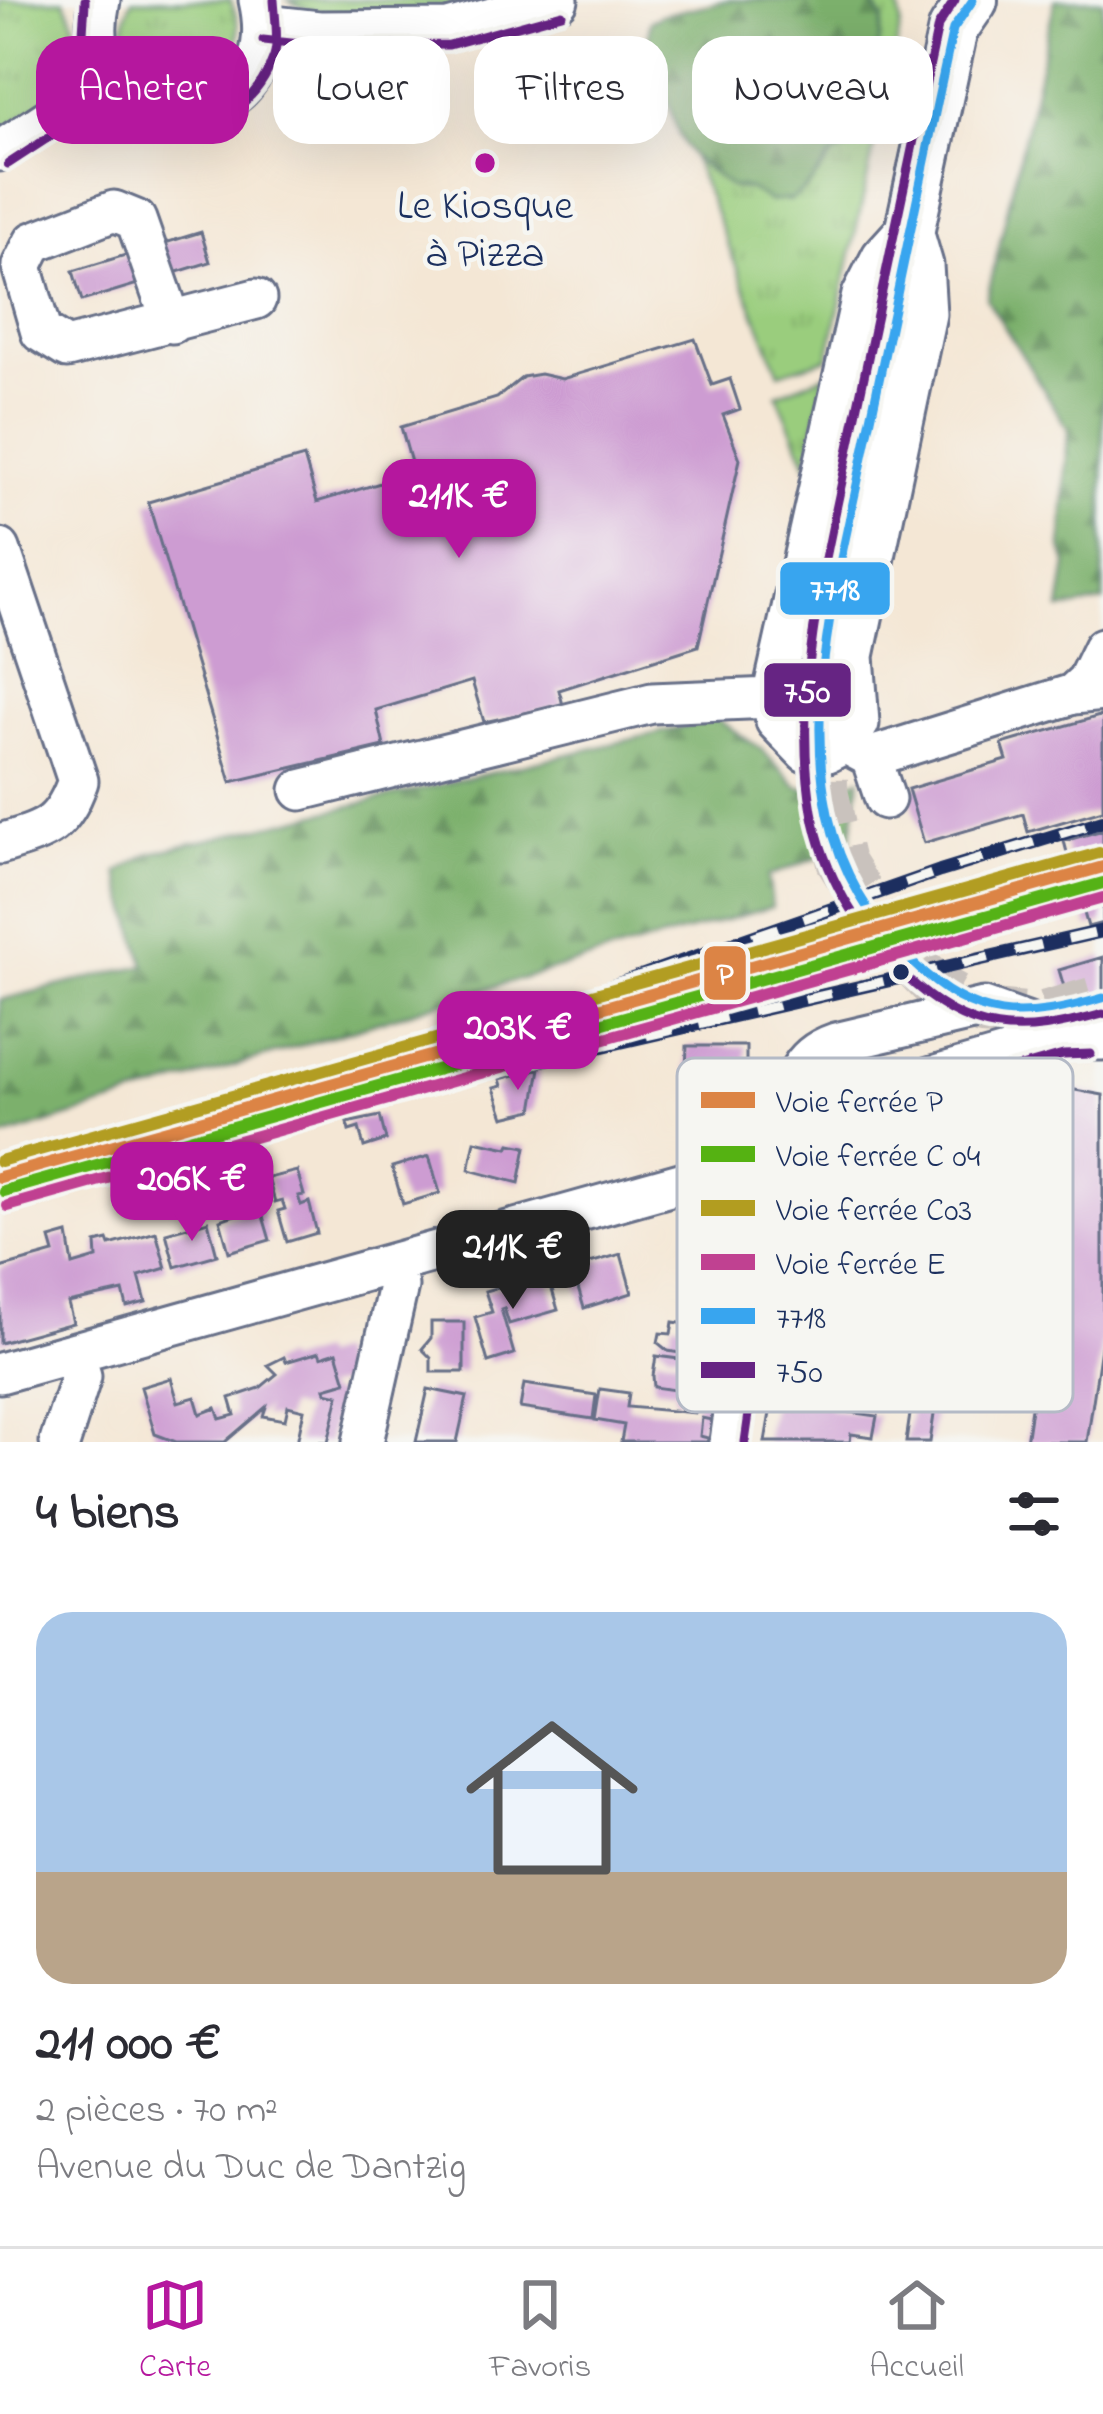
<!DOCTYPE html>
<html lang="fr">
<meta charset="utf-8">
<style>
body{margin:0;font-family:"Indie Flower",sans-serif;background:#f7f7f7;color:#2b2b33;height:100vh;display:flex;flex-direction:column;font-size:45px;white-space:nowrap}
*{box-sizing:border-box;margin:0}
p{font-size:39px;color:#7c7c81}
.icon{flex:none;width:66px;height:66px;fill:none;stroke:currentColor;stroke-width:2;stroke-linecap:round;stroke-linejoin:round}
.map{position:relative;height:1442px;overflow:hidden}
.side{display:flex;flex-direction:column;background:#fff;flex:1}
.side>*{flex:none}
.top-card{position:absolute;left:36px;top:36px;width:1032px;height:108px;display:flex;gap:24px}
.price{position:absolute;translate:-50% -102px;padding:0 27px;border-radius:24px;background:#b5179e;color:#fff;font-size:39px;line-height:78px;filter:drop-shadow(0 3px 6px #0008)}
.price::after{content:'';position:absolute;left:50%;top:72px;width:36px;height:27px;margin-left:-18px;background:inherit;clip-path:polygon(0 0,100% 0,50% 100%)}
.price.on{background:#222;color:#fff}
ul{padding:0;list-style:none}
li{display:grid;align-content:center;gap:24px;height:636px;padding:0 36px}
li span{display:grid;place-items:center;height:372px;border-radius:36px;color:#555}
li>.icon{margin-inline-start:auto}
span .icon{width:216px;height:216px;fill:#fffc;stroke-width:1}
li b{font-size:51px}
h2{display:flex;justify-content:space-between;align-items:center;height:144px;padding:0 36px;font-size:51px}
.chip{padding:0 42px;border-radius:36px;background:#fff;box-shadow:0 12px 48px #0002;font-size:42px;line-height:108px}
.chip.on{background:#b5179e;color:#fff}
.tab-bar{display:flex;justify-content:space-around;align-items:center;height:168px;border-top:3px solid #e1e1e2;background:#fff;font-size:33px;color:#7c7c81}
.tab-bar a{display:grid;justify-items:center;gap:6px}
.tab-bar .on{color:#b5179e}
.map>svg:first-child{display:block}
.grass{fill:url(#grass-tufts);stroke:#5a7e6e;stroke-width:3}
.forest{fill:url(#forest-firs);stroke:#4b7065;stroke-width:3}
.building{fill:#cd9cd2}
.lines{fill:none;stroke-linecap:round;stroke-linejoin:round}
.major-tunnel{stroke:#c9c2bd;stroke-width:48;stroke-dasharray:48 24;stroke-linecap:butt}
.minor-casing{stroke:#676f88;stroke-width:45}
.major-casing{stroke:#676f88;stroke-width:54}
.minor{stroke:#fff;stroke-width:39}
.major{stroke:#fff;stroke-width:48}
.rail-casing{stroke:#1b2f5e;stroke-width:14}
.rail{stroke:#f6f6f2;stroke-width:9;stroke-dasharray:27;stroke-linecap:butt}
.bus-1-casing{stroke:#f6f6f2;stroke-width:18}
.bus-2-casing{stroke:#f6f6f2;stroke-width:18}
.bus-1{stroke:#38a5ef;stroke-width:9}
.bus-2{stroke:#662483;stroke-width:9}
.rail-1-casing{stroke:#f6f6f2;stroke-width:21}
.rail-2-casing{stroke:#f6f6f2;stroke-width:21}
.rail-3-casing{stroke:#f6f6f2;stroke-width:21}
.rail-4-casing{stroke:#f6f6f2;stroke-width:21}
.rail-1{stroke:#dc8445;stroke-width:12}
.rail-2{stroke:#55b212;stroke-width:12}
.rail-3{stroke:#b29d20;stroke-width:12}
.rail-4{stroke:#c04191;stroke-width:12}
.poi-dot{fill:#b5179e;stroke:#f6f6f2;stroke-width:4.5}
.bus-dot{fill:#1b2f5e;stroke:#f6f6f2;stroke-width:4.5}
.labels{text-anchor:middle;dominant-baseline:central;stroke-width:9;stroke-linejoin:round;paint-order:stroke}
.poi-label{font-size:42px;fill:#1b2f5e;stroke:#f6f6f2}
.key{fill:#f6f6f2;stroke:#b4bac6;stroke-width:3}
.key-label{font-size:33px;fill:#1b2f5e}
.line-badge{stroke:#f6f6f2;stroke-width:4.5}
.badge-label{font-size:33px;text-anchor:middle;font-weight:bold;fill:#fff}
</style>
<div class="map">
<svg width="1103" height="1442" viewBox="0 0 1103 1442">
<defs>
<pattern id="grass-tufts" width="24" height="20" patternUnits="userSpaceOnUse" patternTransform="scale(3)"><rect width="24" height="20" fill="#9acd7d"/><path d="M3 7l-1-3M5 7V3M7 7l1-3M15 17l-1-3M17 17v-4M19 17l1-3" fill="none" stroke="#84b06e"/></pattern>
<pattern id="forest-firs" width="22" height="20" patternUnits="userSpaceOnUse" patternTransform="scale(3)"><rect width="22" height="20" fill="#7bb06c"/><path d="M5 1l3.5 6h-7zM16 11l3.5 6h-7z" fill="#64905c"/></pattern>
</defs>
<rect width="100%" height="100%" fill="#f6f6f2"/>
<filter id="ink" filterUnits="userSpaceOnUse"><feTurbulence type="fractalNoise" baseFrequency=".00833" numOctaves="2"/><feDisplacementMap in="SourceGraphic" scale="24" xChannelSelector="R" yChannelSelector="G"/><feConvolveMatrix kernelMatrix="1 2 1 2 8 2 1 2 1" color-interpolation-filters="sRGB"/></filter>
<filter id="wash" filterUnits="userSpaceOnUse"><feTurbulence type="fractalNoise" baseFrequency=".004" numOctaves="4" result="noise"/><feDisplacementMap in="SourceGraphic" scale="48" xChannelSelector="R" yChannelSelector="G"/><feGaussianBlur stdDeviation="2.7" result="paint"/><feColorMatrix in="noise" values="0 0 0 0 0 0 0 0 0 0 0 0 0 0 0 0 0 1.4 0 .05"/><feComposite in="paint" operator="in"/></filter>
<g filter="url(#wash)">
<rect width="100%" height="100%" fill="#f4e7d5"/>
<path class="grass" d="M0,0h64c39,73 -8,93 -64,131z
M132,0h98c9,18 11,36 3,54 -32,70 -138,22 -101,-54z
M288,0h216c-49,11 -174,29 -216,0z
M870,0h24l6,11 1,14 -73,333 -49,15 -87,-217 38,31 19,2 20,12 22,-1 17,-13 24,-30 17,-9 9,-19 -2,-21 19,-40 8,-49z
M825,375l-18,89 -30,-70z"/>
<path class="forest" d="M729,0h141l13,19 -8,49 -19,40 2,21 -9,19 -18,9 -23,30 -17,13 -22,1 -20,-12 -19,-2 -38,-31 -13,-20 -31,-95 2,-19 11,-7z
M1055,0h48v602l-43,8 7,-46 -5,-16 6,-119 -81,-130z
M717,719l44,30 37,38 20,3 42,-11 -10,67 -82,30 4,31 -310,89 -462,142v-138l145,-35 -27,-92 30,-19z"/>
<g id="blocks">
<path class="building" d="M201,232l9,30 -128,39 -9,-30z
M695,339l17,46 18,-6 10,30 -17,6 17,44 -42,187 -139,44 4,15 -79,17 -12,-41 -96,29 8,36 -153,36 -83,-280 156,-45 13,45 97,-29 -13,-46 96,-29 26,-21 17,-3 22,5z
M1103,715v95l-75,22 -5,-18 -99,29 -16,-54 99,-29 -5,-16z
M1103,830v29l-32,9 -7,-27z
M1103,892v31l-15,4 -8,-28z
M1103,957v48l-31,9 -13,-44z
M687,1046h59v18l12,1 -2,51 -63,-2 1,-43h-8z
M540,1068l-7,42 -29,7 -10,-29 8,-2 -2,-7z
M1075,1090l28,5v239l-16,108h-61l19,-129 6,1 12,-82 -87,-12 -4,29 -20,5 -8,17 -14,5v8l38,4 6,-37 41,6 -22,138 -55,-8 -8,55h-24l12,-83 35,6 9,-57 -117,-15 -4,22 33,5 -4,32 -7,28 -34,-5 -9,15 11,2 -2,17 48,7 -4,21 -22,-3 -1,8h-85l35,-205 79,8 8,-22 26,-15 -20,-71z
M380,1116l6,24 -22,7 -5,-19 -10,3 -2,-8z
M475,1141l33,7 2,-4 16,3 -7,36 -50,-13z
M429,1156l11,37 -37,11 -11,-37z
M297,1171l7,24 -6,1 3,9 8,-3 8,31 -30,9 -9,-31 7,-2 -3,-9 -7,2 -7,-24z
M260,1206l10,34 -41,12 -9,-32z
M208,1221l9,34 -42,12 -9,-34z
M156,1232l10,36 -27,8 7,26 -19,5 -4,-16 -55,12 5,20 -73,20v-75l54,-15 -4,-14 18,-5 5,31 24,-7 -1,-15 12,-3 2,5z
M621,1254l11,39 -48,15 -12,-40z
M547,1273l11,37 -49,14 -5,-16 -3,1 13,45 -26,8 -13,-45 17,-5 -7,-21z
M710,1306l17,2 -16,112 -9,-2 -2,18 8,2 -1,4h-86l3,-17 -29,-5 5,-31 29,4 -2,14 68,6 2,-11 -23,-4 1,-8 -21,-3 -1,-11 3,-20 23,3 1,-6 -12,-2 -10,-8 2,-10 11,1 2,-12 34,5z
M431,1322h33v50h-33v-14l-9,-9 9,-11z
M319,1352l2,5 16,-5 9,30 -21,6 1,4 13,3 -11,47h-31l7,-32 -16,-4 -3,14 -22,-4 3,-9 -41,35h-49l-21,-8 -14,-47 30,-9 7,24 17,-5 5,17 16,-6 4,11 15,-4 -5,-17 30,-10 17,-14 -9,-9 16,-8 2,5z
M524,1384l72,11 -3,24 -73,-11z
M428,1389l39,8 -10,45h-41z"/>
</g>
</g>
<g filter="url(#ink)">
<use href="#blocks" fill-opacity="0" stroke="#676f88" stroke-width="3"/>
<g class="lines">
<path class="major-tunnel" d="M823,707l1,84 17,72 44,71 49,51 48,27 55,5 66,-19"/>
<g class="minor-casing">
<path id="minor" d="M100,0c-32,152 193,149 159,0
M265,25l54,6 129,-1 110,-30
M0,151l110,-72
M911,224l12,41 3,49 -72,342 5,67 -14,20 -17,9h-22l-30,-31 -4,-23 90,-403 20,-39z
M172,323l-36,-103 -22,-9 -80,31 -12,24 19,66 26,16 189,-49
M0,549l78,232c-17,47 -32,49 -78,63
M1073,694l14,-13 16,-33
M845,743l26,14 202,-63 30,-3
M871,757l14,42
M301,790l351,-87 120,-5
M790,1123c2,-38 5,-66 46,-80l148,-35 53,19 24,13
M0,1373l770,-215
M60,1442l21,-66 -7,-23
M363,1442l35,-156 -6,-22
M730,1442l40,-284 6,-19 14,-16 28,-13 243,-70h42"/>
</g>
<g class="major-casing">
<path id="major" d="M823,707l3,-73 85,-410 42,-195 20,-29"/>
</g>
<use href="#minor" class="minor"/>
<use href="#major" class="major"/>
<g class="rail-casing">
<path id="rail" d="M293,1095l120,-39 527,-185 163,-50
M69,1174l268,-67 766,-176"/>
</g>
<use href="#rail" class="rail"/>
<g class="bus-1-casing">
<path id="bus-1" d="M973,0l-20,29c-30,139 -59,278 -88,418 -24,117 -62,247 -37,367 12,56 43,109 84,148 65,62 109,59 191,36"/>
</g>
<g class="bus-2-casing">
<path id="bus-2" d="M85,0c0,17 -5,40 1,56 29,95 157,93 188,0 5,-16 1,-39 0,-56
M955,0l-17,26c-30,139 -59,278 -88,417 -24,119 -59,246 -38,368 11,62 46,121 92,164 67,63 114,62 199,39
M263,40l56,6 130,-1 113,-31
M8,164l110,-72
M745,1442l40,-281c7,-22 18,-27 38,-37l240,-69 28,-1"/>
</g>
<use href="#bus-1" class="bus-1"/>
<use href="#bus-2" class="bus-2"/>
<g class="rail-1-casing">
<path id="rail-1" d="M0,1177l1103,-310"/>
</g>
<g class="rail-2-casing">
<path id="rail-2" d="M4,1191l1099,-308"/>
</g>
<g class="rail-3-casing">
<path id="rail-3" d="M0,1161l1099,-308"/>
</g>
<g class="rail-4-casing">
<path id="rail-4" d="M8,1206l1095,-308"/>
</g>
<use href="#rail-1" class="rail-1"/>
<use href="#rail-2" class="rail-2"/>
<use href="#rail-3" class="rail-3"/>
<use href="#rail-4" class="rail-4"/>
</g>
</g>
<circle class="poi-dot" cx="485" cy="163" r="12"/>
<circle class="bus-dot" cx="901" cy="972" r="10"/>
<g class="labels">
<g class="poi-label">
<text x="485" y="207">Le Kiosque<tspan x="485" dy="48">à Pizza</tspan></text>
</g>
</g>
<rect x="677" y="1058" width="396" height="354" rx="18" class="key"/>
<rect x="701" y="1092" width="54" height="16" fill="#dc8445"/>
<rect x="701" y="1146" width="54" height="16" fill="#55b212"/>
<rect x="701" y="1200" width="54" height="16" fill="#b29d20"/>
<rect x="701" y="1254" width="54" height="16" fill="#c04191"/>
<rect x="701" y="1308" width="54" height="16" fill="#38a5ef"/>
<rect x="701" y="1362" width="54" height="16" fill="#662483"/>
<g class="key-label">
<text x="776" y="1112">Voie ferrée P</text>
<text x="776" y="1166">Voie ferrée C 04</text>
<text x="776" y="1220">Voie ferrée C03</text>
<text x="776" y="1274">Voie ferrée E</text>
<text x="776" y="1328">7718</text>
<text x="776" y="1382">750</text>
</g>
<g class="line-badge">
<rect x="778" y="560" width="114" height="57" rx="12" fill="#38a5ef"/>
<rect x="762" y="661" width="91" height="58" rx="12" fill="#662483"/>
<rect x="702" y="944" width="46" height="58" rx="12" fill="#dc8445"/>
</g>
<g class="badge-label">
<text x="835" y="600">7718</text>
<text x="807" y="702">750</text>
<text x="725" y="985">P</text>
</g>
</svg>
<b class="price" style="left:459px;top:561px">211K €</b>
<b class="price" style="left:518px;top:1093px">203K €</b>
<b class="price" style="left:192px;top:1244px">206K €</b>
<b class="price on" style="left:513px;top:1312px">211K €</b>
<div class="top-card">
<a class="chip on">Acheter</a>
<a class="chip">Louer</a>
<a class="chip">Filtres</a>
<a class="chip">Nouveau</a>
</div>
</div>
<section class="side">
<h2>4 biens<svg class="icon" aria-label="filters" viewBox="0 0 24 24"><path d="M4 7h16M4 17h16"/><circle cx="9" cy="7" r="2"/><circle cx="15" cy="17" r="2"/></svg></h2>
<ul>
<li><span style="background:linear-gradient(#a9c7e8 70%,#b9a48a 0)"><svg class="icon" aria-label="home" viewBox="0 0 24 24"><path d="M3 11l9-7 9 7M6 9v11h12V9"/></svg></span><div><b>211 000 €</b><p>2 pièces · 70 m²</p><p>Avenue du Duc de Dantzig</p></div></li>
</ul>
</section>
<nav class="tab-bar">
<a class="on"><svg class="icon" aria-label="map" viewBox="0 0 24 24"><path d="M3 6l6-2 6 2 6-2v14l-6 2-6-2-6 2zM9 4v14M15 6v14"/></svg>Carte</a>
<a><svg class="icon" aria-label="saved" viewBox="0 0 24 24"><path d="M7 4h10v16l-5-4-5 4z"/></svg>Favoris</a>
<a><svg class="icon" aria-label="home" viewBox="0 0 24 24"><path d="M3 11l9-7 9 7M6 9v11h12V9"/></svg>Accueil</a>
</nav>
